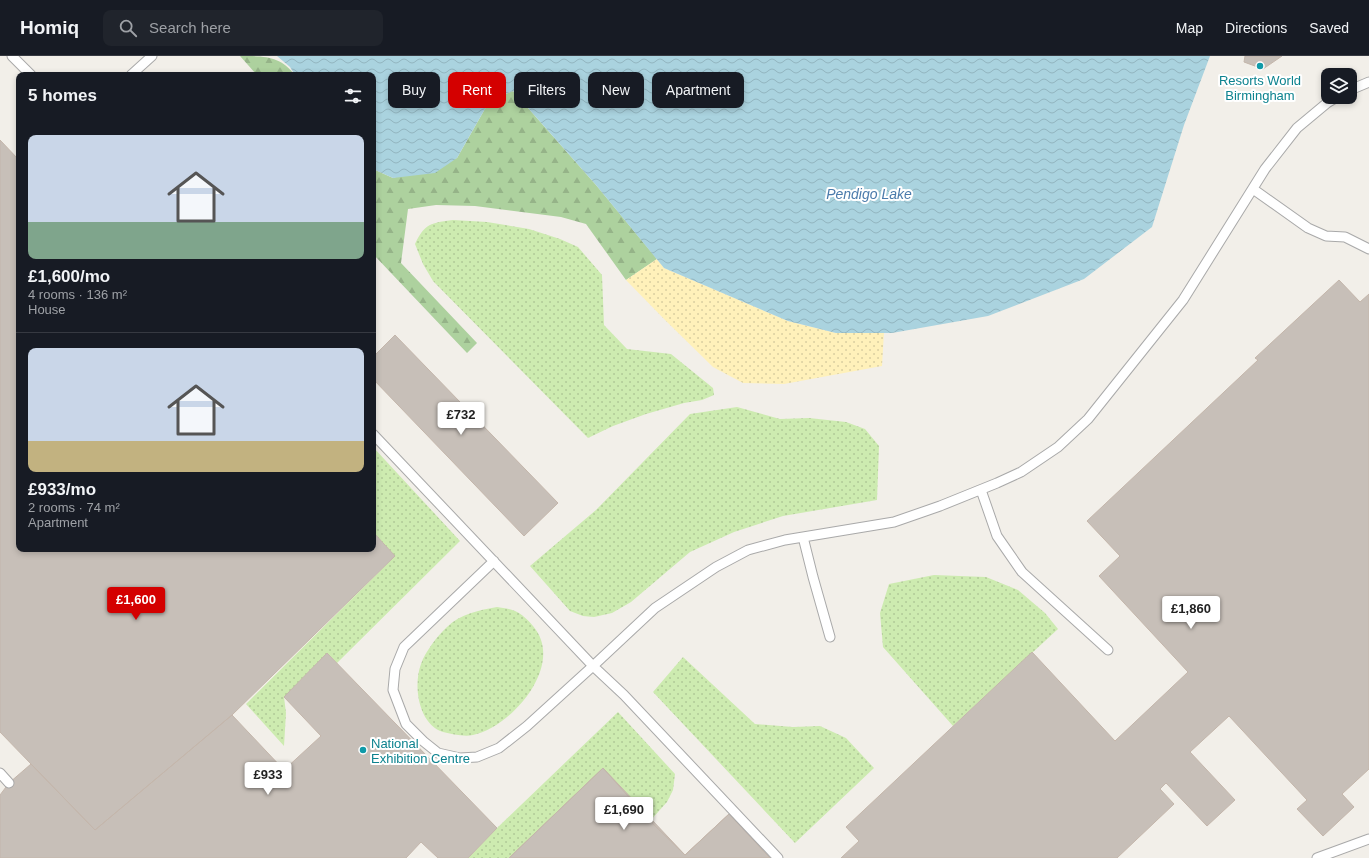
<!DOCTYPE html>
<meta charset="utf-8">
<style>
body{margin:0;font-family:Helvetica,sans-serif;background:#20242c;color:#f1f3f6;height:100vh;display:flex;flex-direction:column;font-size:15px;white-space:nowrap}
*{box-sizing:border-box;margin:0}
p{font-size:13px;color:#9ea1a6}
.icon{flex:none;width:22px;height:22px;fill:none;stroke:currentColor;stroke-width:2;stroke-linecap:round;stroke-linejoin:round}
.map{position:relative;flex:1;overflow:hidden}
.side{position:absolute;left:16px;top:16px;width:360px;height:480px;display:flex;flex-direction:column;background:#171b24;border-radius:8px;box-shadow:0 2px 6px #0003}
.side>*{flex:none}
.guide{position:absolute;left:388px;top:16px;width:380px;height:36px;display:flex;gap:8px}
.buttons{position:absolute;left:1321px;top:12px;display:grid;gap:8px}
.buttons a{display:grid;place-items:center;width:36px;height:36px;border-radius:8px;background:#171b24;box-shadow:0 2px 6px #0003;font-size:20px}
.price{position:absolute;translate:-50% -34px;padding:0 9px;border-radius:4px;background:#fff;color:#222;font-size:13px;line-height:26px;filter:drop-shadow(0 1px 2px #0008)}
.price::after{content:'';position:absolute;left:50%;top:24px;width:12px;height:9px;margin-left:-6px;background:inherit;clip-path:polygon(0 0,100% 0,50% 100%)}
.price.on{background:#d40000;color:#fff}
ul{padding:0;list-style:none}
li{display:grid;align-content:center;gap:8px;height:212px;padding:0 12px}
li+li{border-top:1px solid #363941}
li span{display:grid;place-items:center;height:124px;border-radius:8px;color:#555}
li>.icon{margin-inline-start:auto}
span .icon{width:72px;height:72px;fill:#fffc;stroke-width:1}
li b{font-size:17px}
h2{display:flex;justify-content:space-between;align-items:center;height:48px;padding:0 12px;font-size:17px}
.tag{padding:0 14px;border-radius:8px;background:#171b24;box-shadow:0 2px 6px #0003;font-size:14px;line-height:36px}
.tag.on{background:#d40000;color:#fff}
header{display:flex;align-items:center;gap:24px;box-sizing:border-box;height:56px;padding:0 20px;background:#171b24;border-bottom:1px solid #363941}
header strong{font-size:19px}
nav{display:flex;gap:22px;margin-inline-start:auto;font-size:14px}
.search{width:280px;height:36px;background:#20242c;display:flex;align-items:center;gap:10px;box-sizing:border-box;padding:0 14px;border-radius:8px;color:#9ea1a6;font-size:15px}
.map>svg:first-child{display:block}
.grass{fill:url(#grass-dots)}
.forest{fill:url(#forest-firs)}
.sand{fill:url(#sand-dots)}
.water{fill:url(#water-waves)}
.building{fill:#c7bfb8;stroke:#c4b6ab}
.lines{fill:none;stroke-linecap:round;stroke-linejoin:round}
.lane-casing{stroke:#a9a9a9;stroke-width:11}
.lane{stroke:#fff;stroke-width:9}
.culture-dot{fill:#0f9aa8;stroke:#fff;stroke-width:1.5}
.labels{text-anchor:middle;dominant-baseline:central;stroke-width:4;stroke-linejoin:round;paint-order:stroke}
.culture-label{font-size:13px;fill:#0d838f;stroke:#fff}
.water-label{font-size:14px;font-style:italic;fill:#4a7aab;stroke:#fff}
</style>
<header>
<strong>Homiq</strong>
<div class="search"><svg class="icon" aria-label="search" viewBox="0 0 24 24"><circle cx="10" cy="10" r="6"/><path d="M15 15l6 6"/></svg>Search here</div>
<nav><a>Map</a><a>Directions</a><a>Saved</a></nav>
</header>
<div class="map">
<svg width="1369" height="802" viewBox="0 0 1369 802">
<defs>
<pattern id="grass-dots" width="8" height="8" patternUnits="userSpaceOnUse"><rect width="8" height="8" fill="#cdebb0"/><path d="M2 2h.1M6 6h.1" fill="none" stroke="#b0c997" stroke-width="1.8" stroke-linecap="round"/></pattern>
<pattern id="forest-firs" width="22" height="20" patternUnits="userSpaceOnUse"><rect width="22" height="20" fill="#add19e"/><path d="M5 1l3.5 6h-7zM16 11l3.5 6h-7z" fill="#95b388"/></pattern>
<pattern id="sand-dots" width="8" height="8" patternUnits="userSpaceOnUse"><rect width="8" height="8" fill="#fff1ba"/><path d="M2 2h.1M6 6h.1" fill="none" stroke="#dacea0" stroke-width="1.8" stroke-linecap="round"/></pattern>
<pattern id="water-waves" width="16" height="10" patternUnits="userSpaceOnUse"><rect width="16" height="10" fill="#aad3df"/><path d="M0 5q4-4 8 0t8 0" fill="none" stroke="#92b5bf"/></pattern>
</defs>
<rect width="100%" height="100%" fill="#f2efe9"/>
<path class="grass" d="M453,164l34,2 42,7 31,10 18,8 24,28 2,50 23,24 44,5 42,34 1,7 -12,5 -18,3 -38,11 -33,12 -25,12 -155,-157 -10,-17 -8,-20c10,-21 16,-21 38,-24z
M737,351l43,12 29,-1 37,4 19,7 14,17 -2,54 -94,16 -49,16 -44,20 -59,50 -19,11 -18,4 -11,-1 -13,-5 -40,-45 66,-56 94,-96z
M373,391l87,94 -123,122 -10,-10 -43,44 2,16 -2,33 -38,-42 149,-148 -22,-24z
M934,519l52,2 32,13 27,23 13,16 -105,97 -70,-79 -3,-34 9,-29z
M497,551c5,1 12,1 18,4 7,3 13,9 18,15 33,38 -21,101 -60,109 -9,2 -21,-1 -30,-3 -25,-8 -30,-47 -22,-68 4,-12 17,-29 26,-37 13,-13 33,-17 50,-20z
M683,601l72,67 38,3 27,-1 26,12 28,30 -79,75 -142,-151z
M618,656l57,62 -2,16 -6,12 -17,19 -47,-52 -94,89h-41l29,-30z"/>
<path class="forest" d="M240,0c26,0 40,0 55,19h-38z
M513,35l83,94 61,74 -31,21 -40,-56 -25,-7 -86,-11 -39,-1 -28,4 -7,54 76,80 -10,10 -94,-99v-85l20,9 64,-20 33,-58z"/>
<path class="sand" d="M657,203l7,9 124,53 48,12 48,-1 -2,34 -98,18 -41,-1 -30,-16 -48,-47 -39,-40z"/>
<path class="water" d="M277,0h933l-26,69 -32,102 -68,52 -96,37 -96,17h-56l-48,-12 -124,-53 -68,-83 -83,-94 -23,9 -33,58 -22,15 -42,5 -20,-9v-94h-78l-5,-8z"/>
<path class="building" d="M1245,0h37l-19,13 -19,-7z
M0,84l19,20v389h354v-17l22,24 -163,159 -137,115 -95,-98z
M1339,224l21,22 9,-8v475l-27,25 12,13 -31,29 -26,-27 10,-9 -78,-84 -39,36 45,48 -28,26 -41,-43 -6,6 14,15 -57,54h-276l18,-17 -13,-14 186,-175 83,89 73,-69 -89,-96 21,-20 -33,-35 171,-161 -3,-2z
M395,279l163,168 -34,33 -151,-157v-22z
M327,597l170,175 -29,30h-30l-17,-16 -15,16h-406v-63l9,-12 22,-19 64,66 137,-115 52,55 37,-34 -37,-39z
M603,712l47,53 35,34 44,-41 41,44h-261z
M603,712l82,87 44,-41 41,44h-261z"/>
<g class="lines">
<g class="lane-casing">
<path id="lane" d="M12,0l19,19
M131,19l21,-19
M1350,34l19,-8
M1253,133l55,39 18,8 19,1 24,12
M373,378l220,232 62,-58 61,-41 32,-17 37,-10 109,-18 46,-16 57,-23 24,-11 37,-25 30,-28 95,-119 82,-131 32,-41 30,-25 10,-6
M981,434l16,46 25,36 86,78
M803,481l10,40 17,60
M494,505l-90,86 -9,22 -2,21 13,34 17,17 15,12 22,5 17,-1 22,-9 28,-22 66,-60 31,29 154,163
M0,717l9,10
M1317,802l52,-19"/>
</g>
<use href="#lane" class="lane"/>
</g>
<g class="culture-dot">
<circle cx="1260" cy="10" r="4"/>
<circle cx="363" cy="694" r="4"/>
</g>
<g class="labels">
<g class="culture-label">
<text x="1260" y="24">Resorts World<tspan x="1260" dy="15">Birmingham</tspan></text>
<text x="371" y="687" text-anchor="start">National<tspan x="371" dy="15">Exhibition Centre</tspan></text>
</g>
<g class="water-label">
<text x="869" y="138">Pendigo Lake</text>
</g>
</g>
</svg>
<div class="buttons">
<a><svg class="icon" aria-label="layers" viewBox="0 0 24 24"><path d="M12 4l9 5-9 5-9-5zM3 14l9 5 9-5"/></svg></a>
</div>
<b class="price" style="left:461px;top:380px">£732</b>
<b class="price on" style="left:136px;top:565px">£1,600</b>
<b class="price" style="left:1191px;top:574px">£1,860</b>
<b class="price" style="left:268px;top:740px">£933</b>
<b class="price" style="left:624px;top:775px">£1,690</b>
<div class="guide">
<a class="tag">Buy</a>
<a class="tag on">Rent</a>
<a class="tag">Filters</a>
<a class="tag">New</a>
<a class="tag">Apartment</a>
</div>
<section class="side">
<h2>5 homes<svg class="icon" aria-label="filters" viewBox="0 0 24 24"><path d="M4 7h16M4 17h16"/><circle cx="9" cy="7" r="2"/><circle cx="15" cy="17" r="2"/></svg></h2>
<ul>
<li><span style="background:linear-gradient(#c9d6e8 70%,#7fa58c 0)"><svg class="icon" aria-label="home" viewBox="0 0 24 24"><path d="M3 11l9-7 9 7M6 9v11h12V9"/></svg></span><div><b>£1,600/mo</b><p>4 rooms · 136 m²</p><p>House</p></div></li>
<li><span style="background:linear-gradient(#c9d6e8 75%,#c2b280 0)"><svg class="icon" aria-label="home" viewBox="0 0 24 24"><path d="M3 11l9-7 9 7M6 9v11h12V9"/></svg></span><div><b>£933/mo</b><p>2 rooms · 74 m²</p><p>Apartment</p></div></li>
</ul>
</section>
</div>
